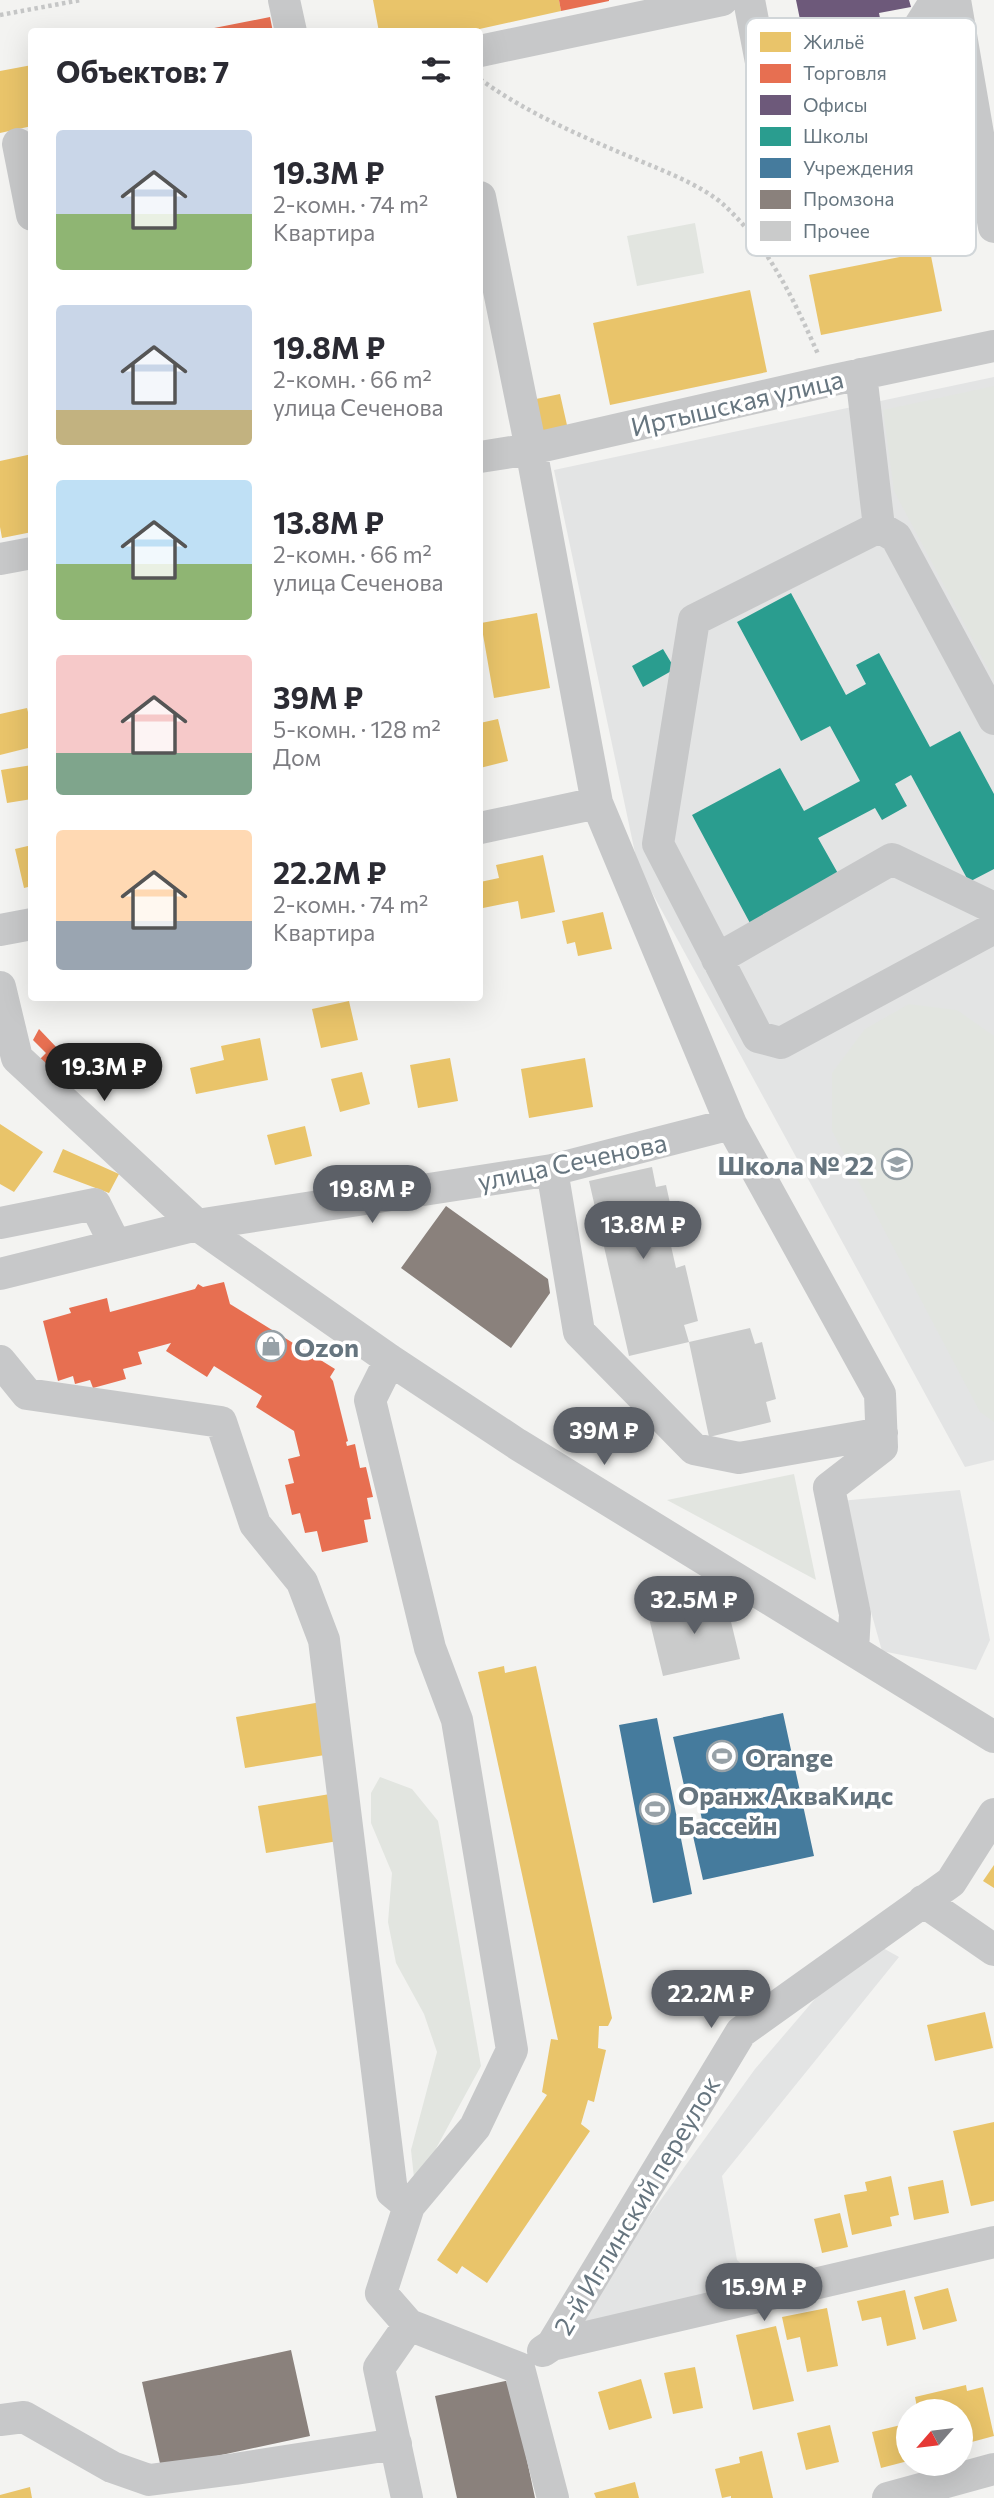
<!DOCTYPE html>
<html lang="ru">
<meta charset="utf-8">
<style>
body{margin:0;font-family:Commissioner,sans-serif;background:#f7f7f7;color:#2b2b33;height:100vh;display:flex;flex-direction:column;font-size:26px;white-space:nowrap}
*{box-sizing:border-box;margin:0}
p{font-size:23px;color:#7c7c81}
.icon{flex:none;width:38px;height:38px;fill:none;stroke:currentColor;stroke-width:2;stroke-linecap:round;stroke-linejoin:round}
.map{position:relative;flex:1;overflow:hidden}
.side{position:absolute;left:28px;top:28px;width:455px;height:973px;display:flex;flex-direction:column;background:#fff;border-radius:7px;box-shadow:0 7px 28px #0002}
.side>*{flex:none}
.needle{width:46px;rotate:242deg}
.buttons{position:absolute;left:896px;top:2399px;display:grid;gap:14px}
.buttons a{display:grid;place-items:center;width:77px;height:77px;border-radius:50%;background:#fff;box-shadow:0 7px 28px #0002;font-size:35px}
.price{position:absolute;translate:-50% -60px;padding:0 16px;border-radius:24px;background:#5c6067;color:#fff;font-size:23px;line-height:46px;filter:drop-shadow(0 2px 4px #0008)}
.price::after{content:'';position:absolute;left:50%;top:42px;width:21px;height:16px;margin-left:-10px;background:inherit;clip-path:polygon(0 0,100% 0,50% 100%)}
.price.selected{background:#222;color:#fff}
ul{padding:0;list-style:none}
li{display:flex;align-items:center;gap:21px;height:175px;padding:0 28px}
li span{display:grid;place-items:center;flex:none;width:196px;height:140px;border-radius:7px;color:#555}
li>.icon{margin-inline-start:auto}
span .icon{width:84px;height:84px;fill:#fffc;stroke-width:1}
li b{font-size:30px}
h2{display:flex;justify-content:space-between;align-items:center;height:84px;padding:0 28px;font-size:30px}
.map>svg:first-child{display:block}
.built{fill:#e3e4e4}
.green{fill:#e2e5e0}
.homes{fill:#e9c46a}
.shops{fill:#e76f51}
.offices{fill:#6d597a}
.schools{fill:#2a9d8f}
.public{fill:#457b9d}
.industry{fill:#8a817c}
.building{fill:#cacbcb}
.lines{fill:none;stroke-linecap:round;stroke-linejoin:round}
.path{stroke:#c5c6c6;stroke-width:4.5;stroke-dasharray:3.5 3.5;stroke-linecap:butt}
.minor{stroke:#c7c8c9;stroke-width:32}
.labels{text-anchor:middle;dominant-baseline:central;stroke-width:7;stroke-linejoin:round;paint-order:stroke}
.street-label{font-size:26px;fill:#66757f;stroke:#fff}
.poi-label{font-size:26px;font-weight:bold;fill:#66757f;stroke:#fff;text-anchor:start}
.key{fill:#fff;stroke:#d1d6d9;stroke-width:2}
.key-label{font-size:19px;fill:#66757f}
</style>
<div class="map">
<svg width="994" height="2498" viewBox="0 0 994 2498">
<rect width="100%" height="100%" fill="#f3f3f1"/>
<path class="built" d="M994,377v1083l-29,7 -327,-600 -84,-397z
M960,1490l30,150 -14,30 -94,-19 -42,-150z
M874,1943l25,14 -177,219 15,84 18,17 -5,9 -172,43 7,-24 170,-236 71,-83z"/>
<path class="green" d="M695,223l9,50 -67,13 -10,-50z
M994,386v294l-100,-189 -11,-81z
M909,1004l48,6 37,26v386l-14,-10 -148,-281v-58l33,-44z
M794,1474l22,106 -149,-80z
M380,1777l32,12 26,32 43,245 -66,121 -4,-37 26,-98 -13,-38 -28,-51 -8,-41 4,-49 -21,-50v-30z"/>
<path class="homes" d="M373,0h186l2,11 -95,21h-87z
M32,65v61l-32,7v-62z
M930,251l12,60 -121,24 -12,-60z
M750,290l17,82 -157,33 -17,-82z
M560,394l9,40 -25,5 -8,-40z
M32,454v78l-30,6 -2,-11v-66z
M537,613l13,75 -56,10 -13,-75z
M27,708l5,20v19l-32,8v-41z
M498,719l10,42 -28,7v-45z
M32,765v34l-25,4 -6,-33z
M32,845v41l-8,2 -9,-39z
M543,855l12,57 -34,7 -3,-18 -35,7 -3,-26 19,-4 -3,-13z
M603,912l9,37 -34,7 -3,-14 -8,2 -5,-23z
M349,1001l9,39 -37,8 -9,-39z
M260,1038l8,42 -72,14 -6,-26 34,-8 -3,-14z
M450,1058l8,43 -40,7 -8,-43z
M585,1058l8,49 -64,11 -8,-49z
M362,1072l8,32 -30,8 -9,-33z
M0,1124l43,28 -29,40 -14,-8z
M305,1126l7,30 -37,9 -8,-30z
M63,1149l56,25 -10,19 -56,-21z
M504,1666l1,7 31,-7 76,352 -4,8h-9l-1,22 8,2 -12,52 -6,-2 -7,24 9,7 -103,152 -25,-17 -5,8 -20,-14 110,-165 -5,-3 9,-53 7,1 -80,-368z
M321,1702l10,52 -86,14 -9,-51z
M330,1794l8,47 -72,12 -8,-47z
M994,1865v23l-11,-7z
M985,2012l8,36 -58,13 -8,-36z
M994,2122v79l-23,5 -18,-75z
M891,2176l8,39 -9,2 2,9 -40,9 -8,-40 23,-4 -2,-9z
M943,2180l6,33 -35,7 -6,-33z
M840,2213l8,34 -26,6 -8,-34z
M948,2288l9,33 -34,9 -9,-33z
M905,2290l11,49 -29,7 -6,-29 -19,4 -5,-20z
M827,2308l11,58 -31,6 -7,-35 -13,3 -5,-23z
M776,2326l18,75 -41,9 -17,-75z
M695,2367l8,41 -30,6 -9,-41z
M641,2379l11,39 -43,12 -11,-38z
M966,2385l1,6 16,-4 11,49 -26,7 -3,-17 -4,1v-15h-43l-3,-15z
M830,2425l9,37 -33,8 -9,-37z
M901,2425l7,36 -27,7 -9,-36z
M762,2451l11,47h-42v-2l-9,2 -7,-29 25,-6 -1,-6z
M635,2482l4,16h-43l-2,-5z
M30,2487l2,11h-32v-3z"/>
<path class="shops" d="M559,0h50v1l-48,10z
M270,17l3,15h-69v-2z
M39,1029l39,41 -7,12 -16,-16 -5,5 -11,-11 7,-7 -13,-13z
M224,1282l6,22 105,65 -5,8 3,4 15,60 -2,1 1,4 8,-2 5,24 6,-1 7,30 -6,1 4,21 -7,1 4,22 -46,10 -5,-21 -12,2 -5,-20 -8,2 -7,-30 9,-2 -6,-24 12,-3 -6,-25 -38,-24 6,-11 -48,-30 -7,11 -41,-26 5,-8 -33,9 4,12 -19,5 3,10 -33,9 -3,-8 -15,4 -2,-8 -15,5 -15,-60 28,-8 -2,-5 38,-10 3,14 85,-23 3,-5 5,3z"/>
<path class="offices" d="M796,0h113l2,7 -32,6 10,51 -55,12 6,29 -53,11 -14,-70 31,-7z"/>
<path class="schools" d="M791,593l55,102 20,-11 -10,-19 23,-12 51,94 30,-16 34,63v75l-25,13 -58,-107 -16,9 12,22 -25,14 -7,-12 -57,30 22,39 -89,48 -59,-110 88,-47 24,43 56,-30 -30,-55 -29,15 -64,-119z
M663,649l12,20 -32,18 -11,-21z"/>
<path class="public" d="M783,1713l31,143 -111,24 -12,-53 12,-3 -8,-36 -10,2 -12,-53z
M657,1718l35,176 -39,9 -34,-178z"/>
<path class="industry" d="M446,1206l102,73 2,14 -39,55 -110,-80z
M291,2350l19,86 -149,32 -19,-86z
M510,2380l25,118h-78l-22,-102z"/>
<path class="building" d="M652,1167l4,20 10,-2 11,50 -8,2 7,31 9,-3 13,56 -14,4 5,17 -60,14 -40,-175z
M750,1328l5,16 7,-2 14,57 -10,3 5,20 -62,15 -20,-95z
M725,1597l15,62 -77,17 -15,-62z"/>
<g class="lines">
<path class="path" d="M0,15l81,-15
M480,79c42,31 94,54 141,74 30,13 81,31 104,53 45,42 69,94 93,148"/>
<path class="minor" d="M284,0l7,32
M749,0l25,130 95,-24 67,-106
M955,0l39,227
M480,51l242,-51
M18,144l14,71
M480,197l51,252 66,354 134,321 149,270 2,53 -53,41 26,126 -2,36
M861,374l18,153
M480,457l51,-8 298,-68 165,-35
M879,527l-185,93 -36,224 100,193 23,6 213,-115
M879,527l17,10 98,182
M0,559l32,-6
M480,828l117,-25
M0,930l32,-6
M717,959l175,-100 102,49
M0,987l17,71 180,167 193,135 127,84 477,293
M552,1170l27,162 115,117 45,9 143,-25
M0,1223l95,-19 20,40
M0,1274l197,-49 355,-55 179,-46
M390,1360l-20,40 60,248 27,72 55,330 -37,77 -66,79 -28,87 28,32 110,43 34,130
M0,1361l27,33 194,28 34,102 47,58 22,58 68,552 17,14
M923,1901l71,49
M552,2345l189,-313 210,-150 43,-68
M543,2351l9,-6 442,-103
M0,2420l24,-3 88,50 37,13 86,-11 161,-25
M407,2498l-28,-130 30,-43
M888,2498l106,-29"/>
</g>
<defs>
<g id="school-ring" transform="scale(1.575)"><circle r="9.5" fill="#fff" stroke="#97a1a7" stroke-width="1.5"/><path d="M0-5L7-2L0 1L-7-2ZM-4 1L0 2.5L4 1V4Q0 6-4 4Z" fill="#97a1a7"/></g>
<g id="shop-ring" transform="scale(1.575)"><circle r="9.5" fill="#fff" stroke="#97a1a7" stroke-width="1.5"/><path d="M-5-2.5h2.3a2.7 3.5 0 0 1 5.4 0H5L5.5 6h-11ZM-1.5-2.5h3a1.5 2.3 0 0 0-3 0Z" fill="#97a1a7"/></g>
<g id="stadium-ring" transform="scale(1.575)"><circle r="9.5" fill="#fff" stroke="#97a1a7" stroke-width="1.5"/><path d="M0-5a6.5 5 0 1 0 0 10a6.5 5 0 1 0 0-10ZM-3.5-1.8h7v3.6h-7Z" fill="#97a1a7"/></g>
</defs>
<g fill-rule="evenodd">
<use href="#school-ring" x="897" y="1164"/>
<use href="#shop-ring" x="271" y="1346"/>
<use href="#stadium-ring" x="722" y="1756"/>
<use href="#stadium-ring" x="655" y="1809"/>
</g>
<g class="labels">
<g class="street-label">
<text transform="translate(737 402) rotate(-13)">Иртышская улица</text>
<text transform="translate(572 1161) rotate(-12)">улица Сеченова</text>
<text transform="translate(636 2205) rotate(-59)">2-й Иглинский переулок</text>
</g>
<g class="poi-label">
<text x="874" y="1164" text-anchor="end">Школа № 22</text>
<text x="294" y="1346">Ozon</text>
<text x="745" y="1756">Orange</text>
<text x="678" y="1794">Оранж АкваКидс<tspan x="678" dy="30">Бассейн</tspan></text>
</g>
</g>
<rect x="746" y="18" width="230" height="238" rx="10" class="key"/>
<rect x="760" y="32" width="31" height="20" fill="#e9c46a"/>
<rect x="760" y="64" width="31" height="19" fill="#e76f51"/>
<rect x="760" y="95" width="31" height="20" fill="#6d597a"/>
<rect x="760" y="127" width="31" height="19" fill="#2a9d8f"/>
<rect x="760" y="158" width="31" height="20" fill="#457b9d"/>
<rect x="760" y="190" width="31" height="19" fill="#8a817c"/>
<rect x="760" y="221" width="31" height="20" fill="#cacbcb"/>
<g class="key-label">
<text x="803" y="49">Жильё</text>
<text x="803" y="80">Торговля</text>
<text x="803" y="112">Офисы</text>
<text x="803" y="143">Школы</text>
<text x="803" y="175">Учреждения</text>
<text x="803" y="206">Промзона</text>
<text x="803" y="238">Прочее</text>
</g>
</svg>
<div class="buttons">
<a><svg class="needle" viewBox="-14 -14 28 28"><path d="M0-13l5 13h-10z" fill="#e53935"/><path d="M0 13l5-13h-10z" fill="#7c7c81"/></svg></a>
</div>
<b class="price selected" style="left:104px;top:1103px">19.3M ₽</b>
<b class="price" style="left:372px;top:1225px">19.8M ₽</b>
<b class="price" style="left:643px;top:1261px">13.8M ₽</b>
<b class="price" style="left:604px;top:1467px">39M ₽</b>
<b class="price" style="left:694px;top:1636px">32.5M ₽</b>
<b class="price" style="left:711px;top:2030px">22.2M ₽</b>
<b class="price" style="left:764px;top:2323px">15.9M ₽</b>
<section class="side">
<h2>Объектов: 7<svg class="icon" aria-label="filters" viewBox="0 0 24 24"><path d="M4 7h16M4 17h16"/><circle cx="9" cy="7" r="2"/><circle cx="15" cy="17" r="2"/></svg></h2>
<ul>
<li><span style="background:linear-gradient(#c9d6e8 60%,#8fb573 0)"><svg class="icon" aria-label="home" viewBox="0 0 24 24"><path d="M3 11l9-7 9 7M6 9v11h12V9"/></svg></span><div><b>19.3M ₽</b><p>2-комн. · 74 m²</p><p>Квартира</p></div></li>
<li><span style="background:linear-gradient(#c9d6e8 75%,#c2b280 0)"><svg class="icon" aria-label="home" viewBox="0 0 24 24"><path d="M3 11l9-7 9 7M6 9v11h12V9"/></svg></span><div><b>19.8M ₽</b><p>2-комн. · 66 m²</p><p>улица Сеченова</p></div></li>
<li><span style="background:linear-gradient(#bfe0f5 60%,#8fb573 0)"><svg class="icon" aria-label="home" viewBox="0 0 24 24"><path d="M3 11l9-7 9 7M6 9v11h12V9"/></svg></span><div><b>13.8M ₽</b><p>2-комн. · 66 m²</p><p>улица Сеченова</p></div></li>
<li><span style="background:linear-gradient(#f6c9c9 70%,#7fa58c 0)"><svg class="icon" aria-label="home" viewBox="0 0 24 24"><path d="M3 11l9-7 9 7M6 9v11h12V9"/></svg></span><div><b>39M ₽</b><p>5-комн. · 128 m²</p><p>Дом</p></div></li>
<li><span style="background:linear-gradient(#ffd9b3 65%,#9aa5b1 0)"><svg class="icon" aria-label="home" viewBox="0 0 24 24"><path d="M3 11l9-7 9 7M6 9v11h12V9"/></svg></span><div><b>22.2M ₽</b><p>2-комн. · 74 m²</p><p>Квартира</p></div></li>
</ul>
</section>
</div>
